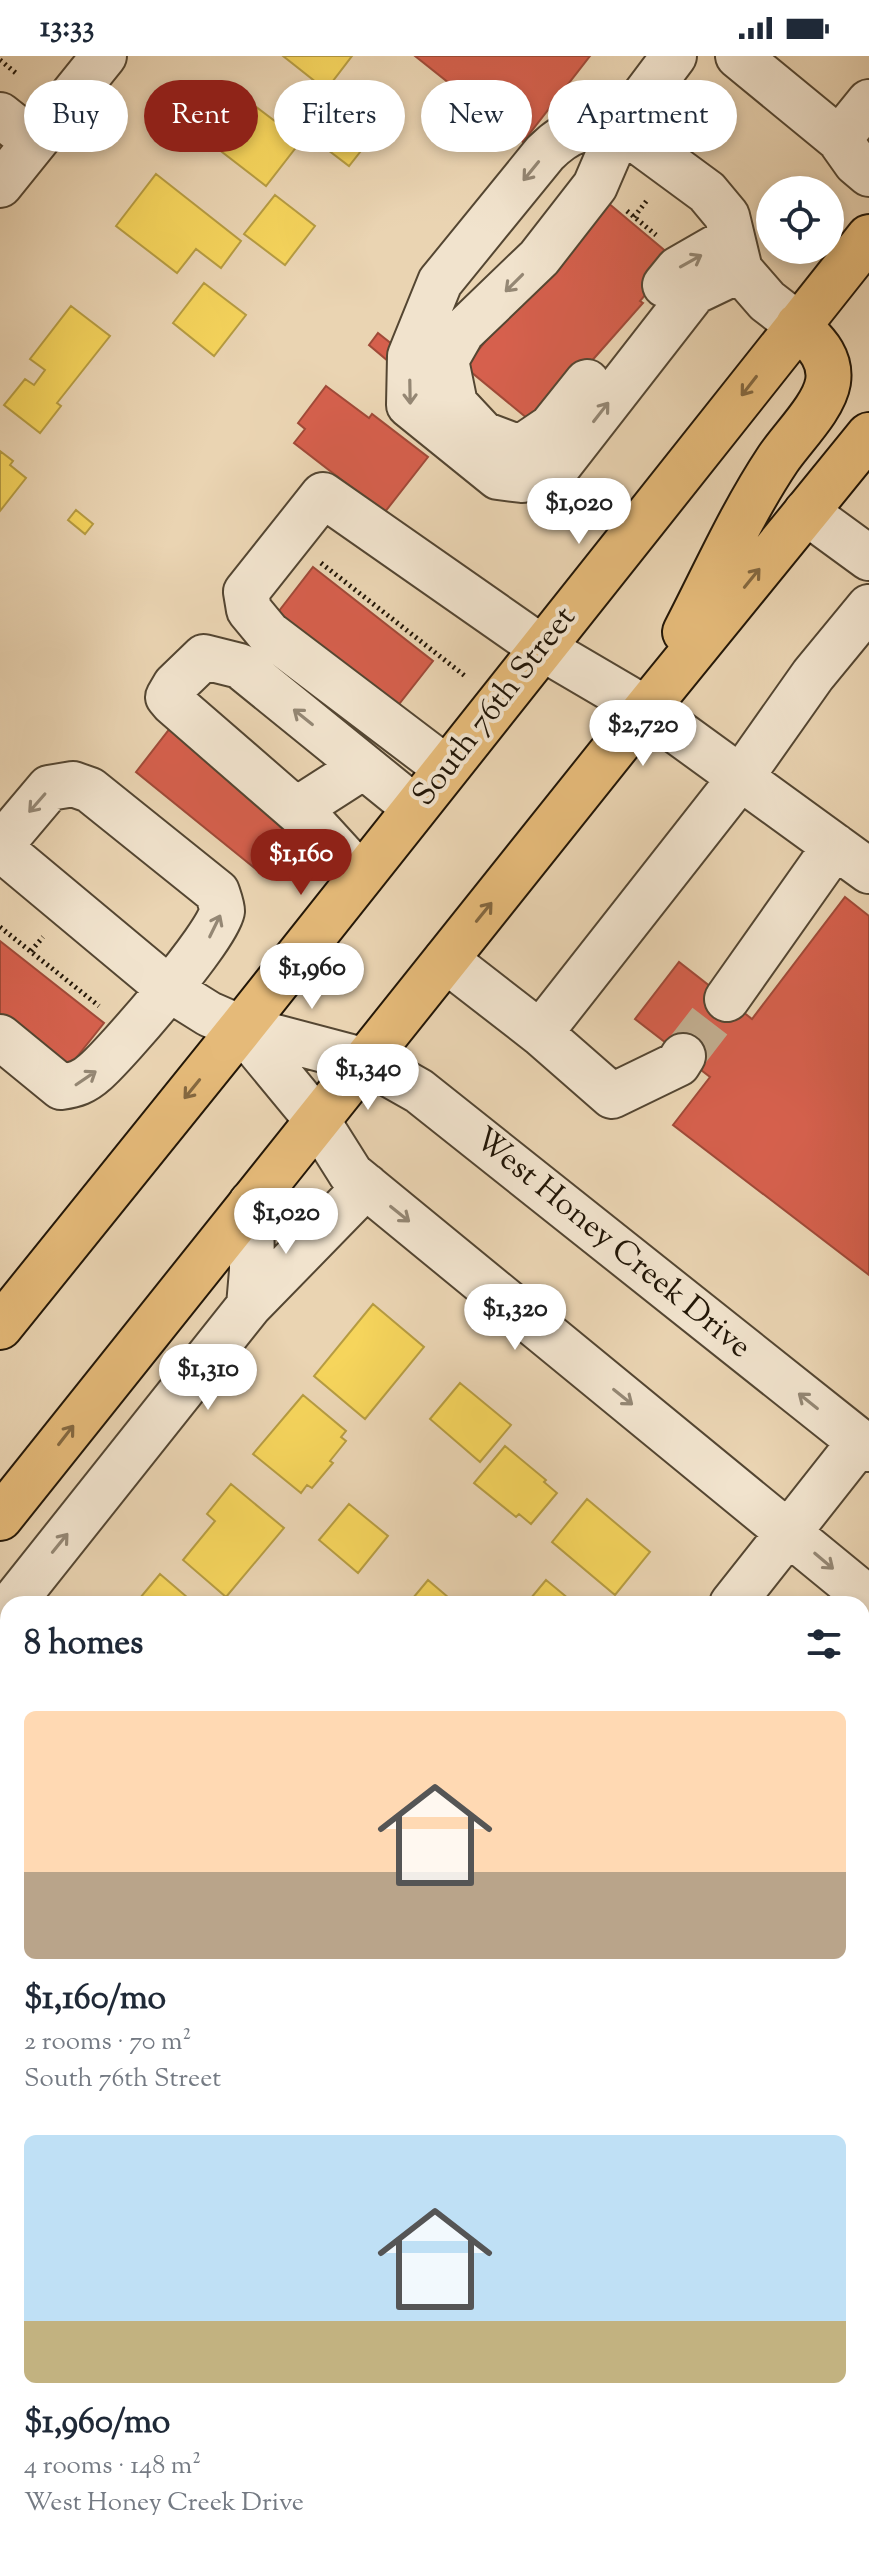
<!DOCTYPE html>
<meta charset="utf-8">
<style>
body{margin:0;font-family:"Sorts Mill Goudy",serif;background:#f6f6f7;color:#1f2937;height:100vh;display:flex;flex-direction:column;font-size:30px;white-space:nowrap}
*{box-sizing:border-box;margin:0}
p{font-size:26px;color:#747a83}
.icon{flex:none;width:44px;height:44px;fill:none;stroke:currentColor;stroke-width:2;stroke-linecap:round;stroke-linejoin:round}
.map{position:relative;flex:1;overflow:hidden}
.side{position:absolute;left:0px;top:1540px;width:870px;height:960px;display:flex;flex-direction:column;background:#fff;border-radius:24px 24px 0 0;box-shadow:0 4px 12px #0003}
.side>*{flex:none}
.hud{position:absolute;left:24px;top:24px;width:822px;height:72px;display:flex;gap:16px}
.tools{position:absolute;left:756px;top:120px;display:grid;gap:16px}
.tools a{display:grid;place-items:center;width:88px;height:88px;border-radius:50%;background:#fff;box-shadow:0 4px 12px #0003;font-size:40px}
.price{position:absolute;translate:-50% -68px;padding:0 18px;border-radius:28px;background:#fff;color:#222;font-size:26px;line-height:52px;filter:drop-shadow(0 2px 4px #0008)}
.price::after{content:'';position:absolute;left:50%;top:48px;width:24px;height:18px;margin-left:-12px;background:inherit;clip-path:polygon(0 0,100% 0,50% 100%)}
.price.on{background:#8f2418;color:#fff}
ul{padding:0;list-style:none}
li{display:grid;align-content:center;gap:16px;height:424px;padding:0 24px}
li span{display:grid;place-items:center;height:248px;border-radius:12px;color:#555}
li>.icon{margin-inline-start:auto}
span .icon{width:144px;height:144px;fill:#fffc;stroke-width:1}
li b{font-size:34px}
h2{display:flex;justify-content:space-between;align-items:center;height:96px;padding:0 24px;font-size:34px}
.tag{padding:0 28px;border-radius:36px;background:#fff;box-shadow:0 4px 12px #0003;font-size:28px;line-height:72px}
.tag.on{background:#8f2418;color:#fff}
.status{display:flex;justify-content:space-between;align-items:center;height:56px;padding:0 40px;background:#fff;direction:ltr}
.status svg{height:22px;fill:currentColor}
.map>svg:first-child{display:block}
.homes{fill:#f6d55c;stroke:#b69c42;stroke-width:2}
.shops{fill:#d6604d;stroke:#a04a38;stroke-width:2}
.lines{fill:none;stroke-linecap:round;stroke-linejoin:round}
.minor-tunnel{stroke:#c2ae90;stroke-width:44;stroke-dasharray:44 22;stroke-linecap:butt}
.minor-casing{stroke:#544632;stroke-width:48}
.major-casing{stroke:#221607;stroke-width:48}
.path{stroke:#221607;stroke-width:5;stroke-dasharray:2 4;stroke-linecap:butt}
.minor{stroke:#f1e3cd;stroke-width:44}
.major{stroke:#e5ba79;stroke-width:44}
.oneway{stroke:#948774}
.oneway2{stroke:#846840}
.labels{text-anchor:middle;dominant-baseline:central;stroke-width:8;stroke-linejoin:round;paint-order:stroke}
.street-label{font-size:32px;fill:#221607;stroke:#f1e3cd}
</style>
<div class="status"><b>13:33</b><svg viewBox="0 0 49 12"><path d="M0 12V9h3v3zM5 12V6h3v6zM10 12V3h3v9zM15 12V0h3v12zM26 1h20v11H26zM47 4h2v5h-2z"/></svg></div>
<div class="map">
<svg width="869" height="2500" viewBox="0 0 869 2500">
<rect width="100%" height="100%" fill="#ead4b2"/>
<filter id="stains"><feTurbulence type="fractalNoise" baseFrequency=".0025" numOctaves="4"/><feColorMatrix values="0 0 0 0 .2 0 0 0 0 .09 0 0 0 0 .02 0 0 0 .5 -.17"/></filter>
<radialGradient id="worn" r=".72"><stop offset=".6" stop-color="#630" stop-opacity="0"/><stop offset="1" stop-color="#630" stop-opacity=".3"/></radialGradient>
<path class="homes" d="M283,0h69l-26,34z
M226,28l75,57 -35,45 -75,-58z
M341,42l38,30 -30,38 -38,-29z
M156,118l85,67 -20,27 -25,-19 -19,24 -61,-47z
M275,139l40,31 -30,39 -41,-31z
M204,227l42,32 -32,41 -41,-33z
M71,250l39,30 -53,67 4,3 -21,27 -36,-28 21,-26 9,6 11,-15 -15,-11z
M0,395l13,10 -3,4 16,13 -26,33z
M76,454l17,14 -8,10 -17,-14z
M373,1248l51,43 -59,72 -51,-43z
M460,1327l51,42 -31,37 -50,-43z
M303,1339l43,36 -5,6 5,4 -16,20 3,2 -21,25 -5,-3 -6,8 -48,-39z
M505,1390l41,34 -2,2 13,11 -26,31 -12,-10 -3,3 -42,-34z
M231,1428l53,44 -58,69 -43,-37 32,-39 -8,-7z
M587,1443l63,53 -35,43 -63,-53z
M349,1448l39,32 -30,37 -39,-33z
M160,1518l35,30h-60z
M428,1524l28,24h-48z
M546,1524l29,24h-49z
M864,1676l5,4v71l-7,-6v-66z
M0,1715l8,7v72l-8,-6z
M869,1846v60l-2,2 -5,-5v-50z
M8,2051v66l-8,-7v-50z
M862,2129l7,10v76l-7,5z
M86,2492h51l15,8h-70z
M407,2492h65l4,8h-64z
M538,2492h48l5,8h-60l-2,-2z
M618,2492h52l2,4 -8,4h-42z
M719,2492h58l4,8h-58z"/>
<path class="shops" d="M415,0h175l-67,86z
M601,141l74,62 -35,42 3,2 -54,61 -50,64 -74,-61z
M378,277l20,16 -10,12 -19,-16z
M326,330l43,32 3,-4 56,43 -47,60 -7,-12 -80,-62 11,-14 -7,-6z
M313,511l120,94 -41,52 -120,-93z
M171,671l135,108 -20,25 -9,-4 -14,19 -127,-103z
M845,841l24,19v359l-196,-150 37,-48 -75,-58 44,-57 73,57z
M0,885l104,82 -40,50 -64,-51z"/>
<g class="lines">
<path class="minor-tunnel" d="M683,1000l44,-57"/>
<g class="minor-casing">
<path id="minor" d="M674,0l-54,72 87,64 20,24 13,54 27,31 31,24
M738,0l101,83 30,-37
M0,59l34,27
M620,72c-35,-2 -50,0 -75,25l-105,129 -30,74 -1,49 89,72 24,3 35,-12 137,-176 46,-22
M839,83l17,24 13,11
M0,129l104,-129
M665,229l13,-16 54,-31
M587,326l-36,45 -31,21 -37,-14 -28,-30 -9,-44 16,-28 77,-74 56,-72 25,-58
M806,456l63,46
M446,712l-178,-135 -19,-23 -3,-18 77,-97 219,153 104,61 223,162
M296,754l67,-43
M0,790l49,-58 24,-4 17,6 127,102c2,6 5,14 5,19 -2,23 -106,143 -127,161 -11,10 -20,13 -34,15l-61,-50
M0,792l169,141 40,25 32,14 125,33 53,30 450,358
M361,820l-43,-47 -145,-126 -5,-6 7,-12 29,-28 36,9 175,142
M446,904l94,73 201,-256 72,-102 56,-68
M727,943l108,-153
M241,972l76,92 34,54 518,425
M540,977l72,63 66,-32 5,-8
M249,1250l3,-35 -1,-68
M12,1548l237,-298 117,-120
M732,1548l128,-162
M862,1947l7,6
M0,2240l8,6
M862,2443l7,13
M0,2459l8,-10
M275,2492l7,8"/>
</g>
<g class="major-casing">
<path id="major" d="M685,576c30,-58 57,-119 93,-173 15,-22 46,-52 50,-77 4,-26 -15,-41 -30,-57
M0,1271l241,-299 628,-791
M0,1462l646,-809 223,-274"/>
</g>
<path class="path" d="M0,4l17,14
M702,81l14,-17
M627,155l29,24
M634,161l14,-18
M321,507l144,113
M0,871l99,79
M31,895l12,-14"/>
<use href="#minor" class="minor"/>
<use href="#major" class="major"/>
</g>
<defs><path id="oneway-shaft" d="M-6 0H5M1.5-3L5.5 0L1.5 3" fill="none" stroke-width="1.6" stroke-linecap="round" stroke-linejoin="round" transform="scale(2)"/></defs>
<g class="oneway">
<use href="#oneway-shaft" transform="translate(531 115) rotate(129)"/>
<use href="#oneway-shaft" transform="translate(691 205) rotate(-29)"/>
<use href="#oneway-shaft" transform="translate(514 227) rotate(135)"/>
<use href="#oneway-shaft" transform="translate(410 336) rotate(89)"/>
<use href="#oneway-shaft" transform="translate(601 356) rotate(-52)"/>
<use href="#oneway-shaft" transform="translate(303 661) rotate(-141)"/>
<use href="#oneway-shaft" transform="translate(37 747) rotate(131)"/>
<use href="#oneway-shaft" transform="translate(215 870) rotate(-64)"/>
<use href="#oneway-shaft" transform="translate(86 1022) rotate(-34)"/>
<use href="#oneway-shaft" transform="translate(400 1158) rotate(39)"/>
<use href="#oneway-shaft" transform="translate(623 1341) rotate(39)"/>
<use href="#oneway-shaft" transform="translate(808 1345) rotate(-141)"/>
<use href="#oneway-shaft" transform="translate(60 1487) rotate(-51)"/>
<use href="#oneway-shaft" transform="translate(824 1505) rotate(40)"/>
</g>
<g class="oneway2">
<use href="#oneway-shaft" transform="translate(749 330) rotate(128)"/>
<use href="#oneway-shaft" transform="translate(752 522) rotate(-51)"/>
<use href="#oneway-shaft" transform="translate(484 856) rotate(-51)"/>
<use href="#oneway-shaft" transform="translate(192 1033) rotate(129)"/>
<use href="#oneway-shaft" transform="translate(66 1379) rotate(-52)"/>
</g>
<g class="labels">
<g class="street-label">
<text transform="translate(495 651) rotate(-52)">South 76th Street</text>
<text transform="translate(612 1188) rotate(39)">West Honey Creek Drive</text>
</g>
</g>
<rect width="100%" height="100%" filter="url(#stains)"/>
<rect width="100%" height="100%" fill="url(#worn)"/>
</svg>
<div class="tools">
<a><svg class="icon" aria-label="locate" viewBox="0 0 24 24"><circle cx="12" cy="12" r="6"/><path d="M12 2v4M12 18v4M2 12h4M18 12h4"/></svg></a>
</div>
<b class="price" style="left:579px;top:490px">$1,020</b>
<b class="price" style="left:643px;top:712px">$2,720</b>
<b class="price on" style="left:301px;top:841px">$1,160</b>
<b class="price" style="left:312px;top:955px">$1,960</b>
<b class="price" style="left:368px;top:1056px">$1,340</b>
<b class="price" style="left:286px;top:1200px">$1,020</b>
<b class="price" style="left:515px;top:1296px">$1,320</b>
<b class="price" style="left:208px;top:1356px">$1,310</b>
<div class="hud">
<a class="tag">Buy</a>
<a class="tag on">Rent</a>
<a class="tag">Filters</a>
<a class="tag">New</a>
<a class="tag">Apartment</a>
</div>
<section class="side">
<h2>8 homes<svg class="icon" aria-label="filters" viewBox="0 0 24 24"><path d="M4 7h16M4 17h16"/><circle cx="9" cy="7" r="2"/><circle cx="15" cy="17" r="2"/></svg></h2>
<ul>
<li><span style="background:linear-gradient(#ffd9b3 65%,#b9a48a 0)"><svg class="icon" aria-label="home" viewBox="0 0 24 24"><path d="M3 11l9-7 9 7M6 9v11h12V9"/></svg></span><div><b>$1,160/mo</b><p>2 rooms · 70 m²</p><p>South 76th Street</p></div></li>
<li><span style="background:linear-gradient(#bfe0f5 75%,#c2b280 0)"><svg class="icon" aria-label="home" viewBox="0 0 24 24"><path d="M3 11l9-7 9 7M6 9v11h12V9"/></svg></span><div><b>$1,960/mo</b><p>4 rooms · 148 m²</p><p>West Honey Creek Drive</p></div></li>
</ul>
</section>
</div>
